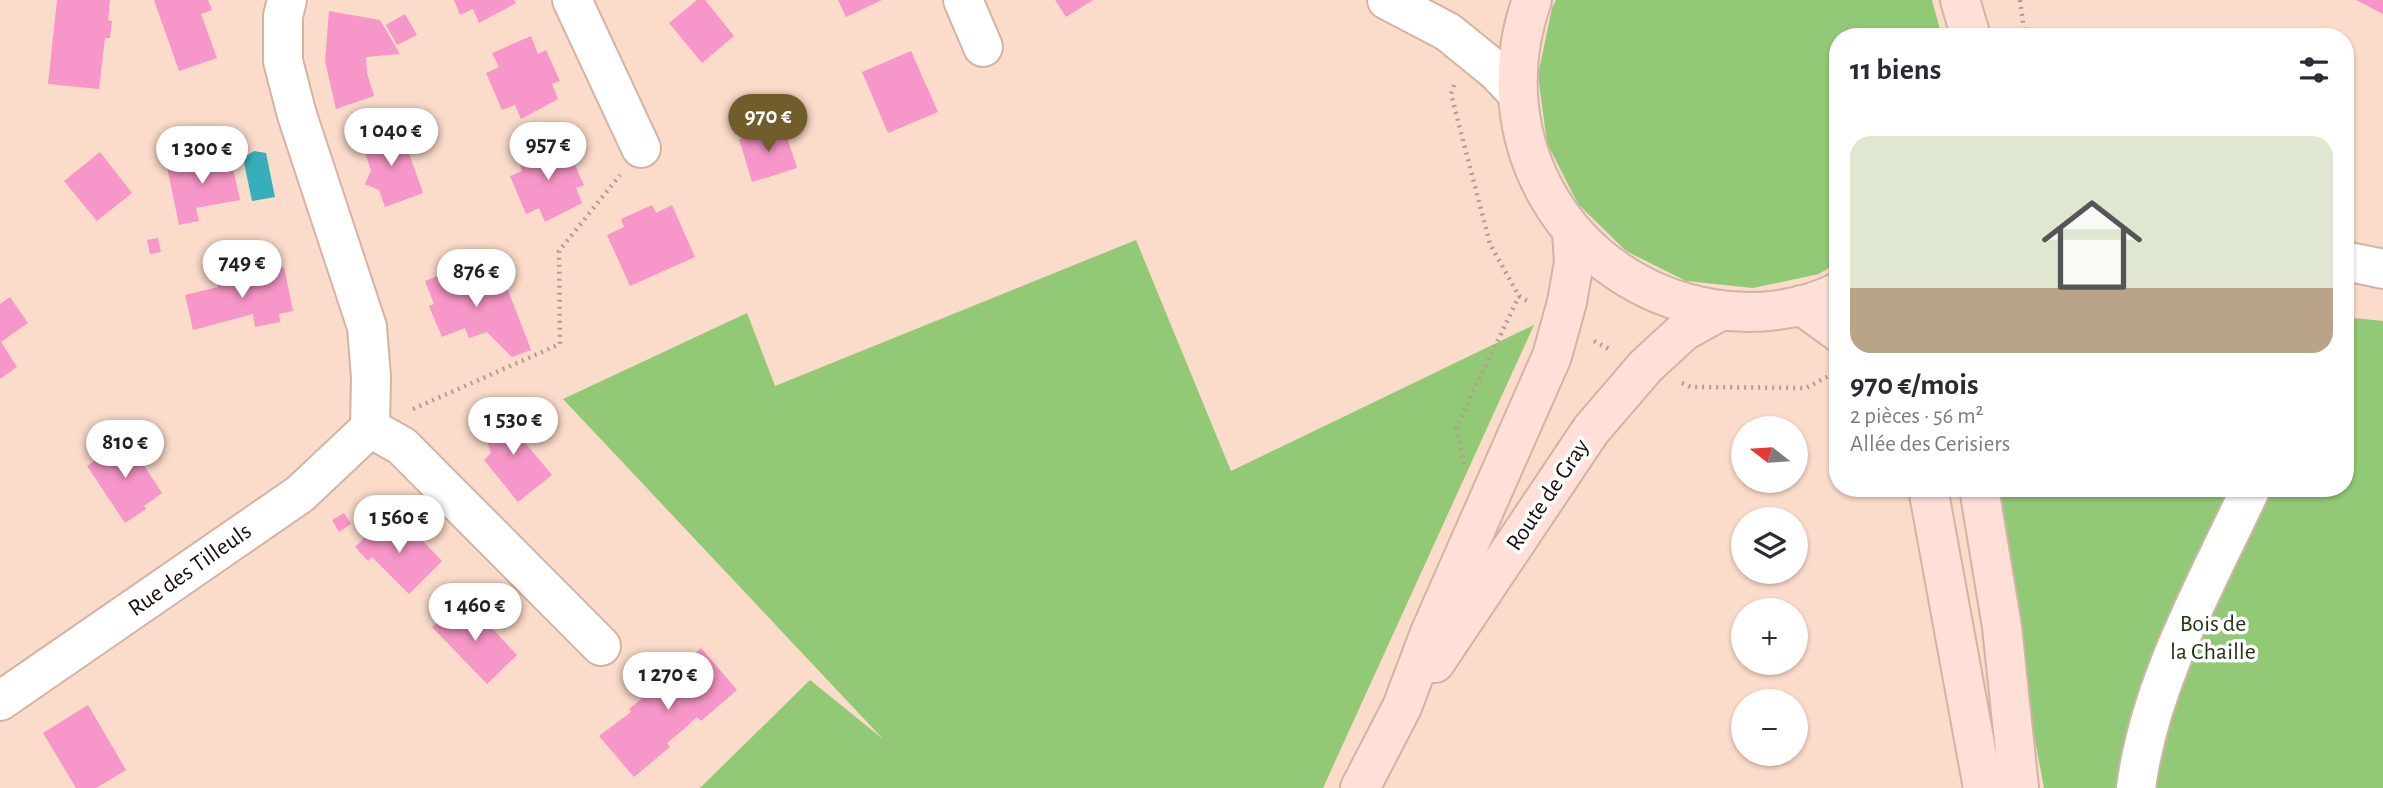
<!DOCTYPE html>
<html lang="fr">
<meta charset="utf-8">
<style>
body{margin:0;font-family:"Alegreya Sans",sans-serif;background:#f2f2f3;color:#2b2b33;height:100vh;display:flex;flex-direction:column;font-size:26px;white-space:nowrap}
*{box-sizing:border-box;margin:0}
p{font-size:23px;color:#7c7c81}
.icon{flex:none;width:38px;height:38px;fill:none;stroke:currentColor;stroke-width:2;stroke-linecap:round;stroke-linejoin:round}
.map{position:relative;flex:1;overflow:hidden}
.details{position:absolute;left:1829px;top:28px;width:525px;height:469px;display:flex;flex-direction:column;background:#fff;border-radius:28px;box-shadow:0 2px 5px #0004}
.details>*{flex:none}
.needle{width:46px;rotate:287deg}
.buttons{position:absolute;left:1731px;top:416px;display:grid;gap:14px}
.buttons a{display:grid;place-items:center;width:77px;height:77px;border-radius:50%;background:#fff;box-shadow:0 2px 5px #0004;font-size:35px}
.price{position:absolute;translate:-50% -60px;padding:0 16px;border-radius:24px;background:#fff;color:#222;font-size:23px;line-height:46px;filter:drop-shadow(0 2px 4px #0008)}
.price::after{content:'';position:absolute;left:50%;top:42px;width:21px;height:16px;margin-left:-10px;background:inherit;clip-path:polygon(0 0,100% 0,50% 100%)}
.price.selected{background:#715c2c;color:#fff}
ul{padding:0;list-style:none}
li{display:grid;align-content:center;gap:14px;height:371px;padding:0 21px}
li+li{border-top:2px solid #e1e1e2}
li span{display:grid;place-items:center;height:217px;border-radius:21px;color:#555}
li>.icon{margin-inline-start:auto}
span .icon{width:126px;height:126px;fill:#fffc;stroke-width:1}
li b{font-size:30px}
h2{display:flex;justify-content:space-between;align-items:center;height:84px;padding:0 21px;font-size:30px}
.map>svg:first-child{display:block}
.green{fill:#92c976}
.water{fill:#37afba}
.building{fill:#f796c8}
.lines{fill:none;stroke-linecap:round;stroke-linejoin:round}
.street-casing{stroke:#d2b3a4;stroke-width:42}
.secondary-casing{stroke:#d2b3a4;stroke-width:42}
.path{stroke:#b59c8f;stroke-width:4.5;stroke-dasharray:2 5;stroke-linecap:butt}
.street{stroke:#fff;stroke-width:38}
.secondary{stroke:#ffe0d8;stroke-width:38}
.labels{text-anchor:middle;dominant-baseline:central;stroke-width:7;stroke-linejoin:round;paint-order:stroke}
.street-label{font-size:24px;fill:#190e09;stroke:#fff}
.park-label{font-size:24px;fill:#1e3411;stroke:#fff}
</style>
<div class="map">
<svg width="2383" height="788" viewBox="0 0 2383 788">
<rect width="100%" height="100%" fill="#fbdbca"/>
<path class="green" d="M1556,0h376l10,37h-104l-1,226 -18,11 -66,14 -67,-7 -60,-30 -48,-47 -31,-61 -9,-68 14,-67z
M1136,240l95,231 303,-146 -211,463h-623l110,-108 73,59 -320,-340 184,-86 28,73z
M2345,315l8,3 30,3v467h-339l-19,-101 -30,-199h350z"/>
<path class="water" d="M254,151l12,2 9,44 -23,4 -9,-43z"/>
<path class="building" d="M57,0h53l-2,20 4,1 -2,17h-5l-6,51 -51,-5z
M154,0h54l4,10 -11,4 16,44 -38,13z
M454,0h60l2,3 -37,20 -6,-14 -13,6z
M697,0h8l29,36 -32,27 -33,-40z
M838,0h44l-36,17z
M1055,0h38l-27,17z
M2356,0h27v14z
M329,11l51,9 20,34 -34,3 1,16 7,23 -38,13 -11,-48z
M405,14l12,21 -20,10 -11,-20z
M531,36l7,18 8,-4 14,31 -8,3 6,15 -37,20 -6,-14 -13,5 -16,-37 13,-6 -7,-14z
M911,51l27,61 -50,21 -26,-61z
M783,125l14,43 -45,14 -13,-43z
M400,128l23,65 -38,14 -6,-17 -14,-6 6,-14 -10,-28z
M555,140l7,17 8,-3 14,31 -8,3 6,15 -37,19 -6,-14 -13,6 -16,-38 12,-5 -5,-14z
M204,151l13,7 13,-3 10,45 -44,8 3,13 -20,4 -12,-58 20,-4 1,2 9,-1z
M100,152l32,41 -35,28 -33,-40z
M652,205l4,8 16,-8 23,52 -65,29 -23,-51 17,-8 -3,-8z
M158,238l3,14 -11,2 -3,-14z
M474,262l8,19 3,-2 23,11 23,60 -19,7 -25,-25 -18,6 -4,-10 -23,9 -13,-31 5,-2 -9,-23z
M284,267l9,44 -14,3 1,8 -25,5 -2,-13 -60,16 -8,-35 33,-8 -1,-8 18,-4 1,3z
M10,297l18,26 -27,19 16,25 -17,12v-75z
M510,410l7,23 35,42 -34,27 -34,-42 7,-7 -10,-29z
M126,438l36,55 -18,13 2,3 -21,14 -38,-57z
M344,513l7,11 -12,8 -7,-12z
M385,518l12,13 6,-5 13,14 5,-1 21,22 -33,33 -37,-37 -4,4 -13,-14z
M457,604l22,23 6,-6 32,34 -30,29 -55,-57z
M701,648l36,42 -36,31 -4,-4 -13,12 -17,14 3,4 -36,30 -35,-41 32,-24 -2,-3 42,-35 1,2 13,-10 -1,-2z
M88,705l38,65 -30,18h-20l-33,-55z"/>
<g class="lines">
<g class="street-casing">
<path id="street" d="M572,0l69,148
M963,0l20,47
M1387,0l61,32 48,39 21,22
M2345,261l38,8
M370,428l32,18 199,200
M0,701l300,-207 70,-66 1,-51 -4,-50 -70,-212 -14,-54v-45l4,-16
M2136,788c14,-107 70,-203 115,-300"/>
</g>
<g class="secondary-casing">
<path id="secondary" d="M1532,0c-50,139 35,285 181,309 41,7 87,2 125,-17
M1960,0l11,37
M1801,305l37,27
M1928,488l55,300
M1979,488l23,139 17,161
M1435,663l156,-233 55,-64 38,-35 38,-21
M1360,788l42,-81 28,-74 122,-277 15,-54 7,-40 -2,-30"/>
</g>
<path class="path" d="M2020,0l5,37
M1454,85l-3,9 39,150 29,52 10,6
M1594,341l17,9
M1682,383l9,4 115,1 32,-17
M413,409l147,-65 -1,-93 61,-76
M1464,464l-8,-36 63,-132"/>
<use href="#street" class="street"/>
<use href="#secondary" class="secondary"/>
</g>
<g class="labels">
<g class="street-label">
<text transform="translate(1548 495) rotate(-56)">Route de Gray</text>
<text transform="translate(190 570) rotate(-35)">Rue des Tilleuls</text>
</g>
<g class="park-label">
<text x="2213" y="624">Bois de<tspan x="2213" dy="28">la Chaille</tspan></text>
</g>
</g>
</svg>
<div class="buttons">
<a><svg class="needle" viewBox="-14 -14 28 28"><path d="M0-13l5 13h-10z" fill="#e53935"/><path d="M0 13l5-13h-10z" fill="#7c7c81"/></svg></a>
<a><svg class="icon" aria-label="layers" viewBox="0 0 24 24"><path d="M12 4l9 5-9 5-9-5zM3 14l9 5 9-5"/></svg></a>
<a>+</a>
<a>−</a>
</div>
<b class="price selected" style="left:768px;top:154px">970 €</b>
<b class="price" style="left:391px;top:168px">1 040 €</b>
<b class="price" style="left:548px;top:182px">957 €</b>
<b class="price" style="left:202px;top:186px">1 300 €</b>
<b class="price" style="left:242px;top:300px">749 €</b>
<b class="price" style="left:476px;top:309px">876 €</b>
<b class="price" style="left:513px;top:457px">1 530 €</b>
<b class="price" style="left:125px;top:480px">810 €</b>
<b class="price" style="left:399px;top:555px">1 560 €</b>
<b class="price" style="left:475px;top:643px">1 460 €</b>
<b class="price" style="left:668px;top:712px">1 270 €</b>
<section class="details">
<h2>11 biens<svg class="icon" aria-label="filters" viewBox="0 0 24 24"><path d="M4 7h16M4 17h16"/><circle cx="9" cy="7" r="2"/><circle cx="15" cy="17" r="2"/></svg></h2>
<ul>
<li><span style="background:linear-gradient(#dfe7d0 70%,#b9a48a 0)"><svg class="icon" aria-label="home" viewBox="0 0 24 24"><path d="M3 11l9-7 9 7M6 9v11h12V9"/></svg></span><div><b>970 €/mois</b><p>2 pièces · 56 m²</p><p>Allée des Cerisiers</p></div></li>
</ul>
</section>
</div>
